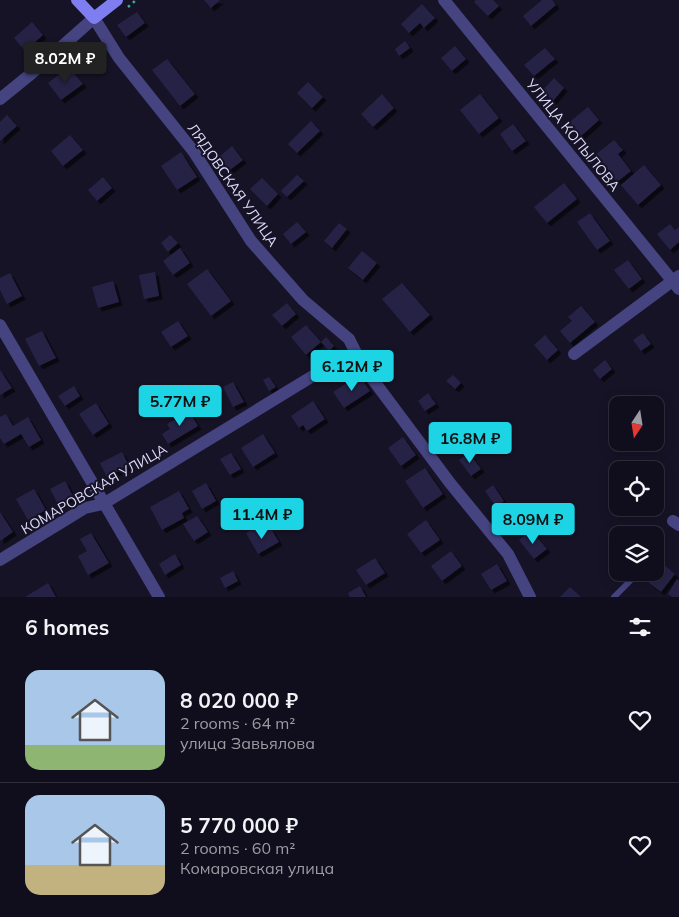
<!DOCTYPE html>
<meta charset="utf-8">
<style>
body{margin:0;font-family:Mulish,sans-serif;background:#1e1c29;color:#f1f3f6;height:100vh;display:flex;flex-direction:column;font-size:19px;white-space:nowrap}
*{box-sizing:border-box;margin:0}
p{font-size:16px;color:#9c9ca3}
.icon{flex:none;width:28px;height:28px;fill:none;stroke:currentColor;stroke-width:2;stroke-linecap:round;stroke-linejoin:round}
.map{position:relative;height:597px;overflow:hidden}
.drawer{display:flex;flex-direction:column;background:#100e1c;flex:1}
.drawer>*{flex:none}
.needle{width:32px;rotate:192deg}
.buttons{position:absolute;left:609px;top:396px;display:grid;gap:10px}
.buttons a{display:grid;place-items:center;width:55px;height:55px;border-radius:10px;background:#100e1c;box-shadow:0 2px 12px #0003,0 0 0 1px #302e3b;font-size:25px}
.price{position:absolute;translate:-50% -42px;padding:0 11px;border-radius:5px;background:#1dd4e5;color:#111;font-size:16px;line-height:32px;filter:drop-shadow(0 1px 2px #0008)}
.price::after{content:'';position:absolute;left:50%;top:30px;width:15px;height:11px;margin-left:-8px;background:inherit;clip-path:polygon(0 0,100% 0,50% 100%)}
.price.current{background:#222;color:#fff}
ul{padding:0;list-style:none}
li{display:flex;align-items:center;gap:15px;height:125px;padding:0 25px}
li+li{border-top:1px solid #302e3b}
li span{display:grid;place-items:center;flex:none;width:140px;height:100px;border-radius:15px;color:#555}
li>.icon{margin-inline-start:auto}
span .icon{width:60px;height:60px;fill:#fffc;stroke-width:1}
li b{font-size:21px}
h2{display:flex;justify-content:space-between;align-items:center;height:60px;padding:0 25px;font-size:21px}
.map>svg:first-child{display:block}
.building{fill:#282145;filter:url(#shadow)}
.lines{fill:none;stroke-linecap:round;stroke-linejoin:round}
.path{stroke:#3eada5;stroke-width:2.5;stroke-dasharray:2.5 4;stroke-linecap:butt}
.service{stroke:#454380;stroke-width:6}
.minor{stroke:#454380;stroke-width:12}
.secondary{stroke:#7f7ef0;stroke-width:12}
.labels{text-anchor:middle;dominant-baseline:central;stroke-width:4;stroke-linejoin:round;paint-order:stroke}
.street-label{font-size:14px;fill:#dfdcfb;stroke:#161326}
</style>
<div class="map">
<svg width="679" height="597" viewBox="0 0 679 597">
<defs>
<filter id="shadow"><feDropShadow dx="3.5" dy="3.5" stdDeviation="0" flood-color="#0009"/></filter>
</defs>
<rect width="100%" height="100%" fill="#161326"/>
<path class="building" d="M204,0h16l-9,8z
M476,0h17l6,6 -11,10 -14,-14z
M542,0h10l4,5 -25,21 -8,-10z
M422,4l13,14 -11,10 -4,-5 -11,10 -8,-9z
M137,12l8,11 -19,14 -9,-12z
M32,22l11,13 -18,16 -11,-13z
M405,41l5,7 -11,8 -4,-7z
M455,46l11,13 -14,12 -11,-13z
M545,48l10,11 -21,17 -10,-11z
M167,59l28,35 -15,12 -28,-36z
M69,67l14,17 -22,16 -13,-17z
M554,78l10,10 -11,13 -11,-10z
M308,82l15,15 -11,11 -15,-15z
M382,94l12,14 -21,19 -12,-13z
M480,94l19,24 -20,16 -19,-24z
M588,107l11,13 -20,18 -12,-14z
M7,115l10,11 -17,15v-19z
M311,121l9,10 -23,22 -9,-9z
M513,124l13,17 -14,10 -12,-17z
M70,135l13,15 -20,16 -12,-15z
M614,140l9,10 -5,4 13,17 -14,11 -22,-27z
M232,146l11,14 -13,10 -11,-13z
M181,152l16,25 -20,13 -16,-24z
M644,165l17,20 -23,20 -17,-20z
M297,175l7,6 -17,16 -6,-6z
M103,177l9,11 -15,13 -9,-11z
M262,178l16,16 -11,12 -17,-17z
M564,183l13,16 -30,24 -13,-16z
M590,213l20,28 -13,9 -20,-28z
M297,222l9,10 -15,12 -8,-10z
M339,223l8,6 -15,19 -8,-7z
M670,224l5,6 4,-3v15l-9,8 -13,-16z
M170,235l8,8 -10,9 -7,-9z
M180,248l10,15 -17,12 -10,-14z
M362,251l15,12 -14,17 -15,-12z
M628,260l14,19 -13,10 -15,-19z
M207,269l24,32 -20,15 -24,-32z
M155,272l4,24 -15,3 -5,-24z
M10,273l12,23 -15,8 -7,-14v-12z
M113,281l6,21 -21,6 -6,-21z
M402,283l28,32 -20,17 -28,-33z
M287,303l9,11 -14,12 -10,-11z
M581,306l14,16 -25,21 -10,-12 12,-10 -4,-4z
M178,321l10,15 -17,11 -10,-15z
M306,325l15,17 -15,13 -15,-18z
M42,331l14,27 -17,8 -14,-27z
M643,333l8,11 -10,7 -8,-11z
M545,335l13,15 -11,10 -13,-15z
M326,337l8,9 -5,5 -8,-9z
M605,360l7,9 -12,10 -7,-9z
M0,370l12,18 -12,7z
M359,375l11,16 -26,17 -11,-16z
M453,375l8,8 -6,6 -9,-8z
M269,377l7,10 -7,4 -6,-11z
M233,382l11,20 -11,5 -10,-20z
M74,386l6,10 -15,10 -7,-10z
M428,393l8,11 -11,7 -7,-10z
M313,401l12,18 -18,12 -4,-6 -4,3 -8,-12z
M96,403l13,21 -16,11 -14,-21z
M189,411l9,15 -30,18 -6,-10 8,-5 -3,-5z
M6,414l7,12 15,-9 13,23 -12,7 -8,-13 -17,10 -4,-6v-21z
M263,434l12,19 -22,14 -12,-19z
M403,437l13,18 -15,11 -13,-18z
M122,452l7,14 -22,11 -7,-14z
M231,453l10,16 -11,6 -10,-16z
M469,453l12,16 -10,7 -12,-16z
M425,468l18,26 -20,14 -18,-27z
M65,481l8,15 -15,8 -8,-15z
M206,483l10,18 -14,8 -10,-18z
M493,485l11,16 -8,6 -11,-16z
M34,489l12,21 -18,10 -12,-21z
M179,491l10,18 -7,4 2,5 -22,12 -12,-23z
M0,512l13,20 -13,9z
M197,516l11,16 -14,9 -11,-17z
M426,520l14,20 -19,13 -14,-19z
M255,528l5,7 11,-6 8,13 -21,12 -12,-21z
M531,530l16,19 -13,10 -15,-19z
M91,533l18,30 -21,12 -10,-19 9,-5 -7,-12z
M451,551l11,15 -20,15 -11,-15z
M175,554l6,11 -16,10 -6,-11z
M375,558l10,15 -19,12 -10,-15z
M497,564l10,17 -16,9 -10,-16z
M664,565l11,9 -14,18 -12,-9z
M233,571l5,10 -13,7 -5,-10z
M677,579l2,2v16h-7l-4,-3z
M48,583l8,14h-31z
M360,586l6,11h-16l-2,-4z
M570,587l11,10h-21z"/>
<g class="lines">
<path class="path" d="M128,7l8,-7"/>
<path class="service" d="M614,597l19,-19"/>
<path class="minor" d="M444,0l235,289
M0,99l32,-26 62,-55 25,40 75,94 57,89 52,59 46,39 13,26 88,118 58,71 22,43
M0,325l159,272
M574,354l105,-78
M673,521l6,4
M0,560l85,-52 18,-4 218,-133 41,-6"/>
<path class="secondary" d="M77,0l17,18 23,-18"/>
</g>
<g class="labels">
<g class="street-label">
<text transform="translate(573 135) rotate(51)">УЛИЦА КОПЫЛОВА</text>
<text transform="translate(233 185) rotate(55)">ЛЯДОВСКАЯ УЛИЦА</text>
<text transform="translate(94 489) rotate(-30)">КОМАРОВСКАЯ УЛИЦА</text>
</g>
</g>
</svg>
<div class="buttons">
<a><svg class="needle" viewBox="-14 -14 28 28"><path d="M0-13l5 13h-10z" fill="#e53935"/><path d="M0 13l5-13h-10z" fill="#9c9ca3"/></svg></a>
<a><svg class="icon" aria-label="locate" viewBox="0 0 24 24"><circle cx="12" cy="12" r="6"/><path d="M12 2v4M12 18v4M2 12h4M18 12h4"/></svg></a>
<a><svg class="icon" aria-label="layers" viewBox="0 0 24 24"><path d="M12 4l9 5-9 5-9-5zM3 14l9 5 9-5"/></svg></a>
</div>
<b class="price current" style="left:65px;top:84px">8.02M ₽</b>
<b class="price" style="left:352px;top:392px">6.12M ₽</b>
<b class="price" style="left:180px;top:427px">5.77M ₽</b>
<b class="price" style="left:470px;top:464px">16.8M ₽</b>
<b class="price" style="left:262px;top:540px">11.4M ₽</b>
<b class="price" style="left:533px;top:545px">8.09M ₽</b>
</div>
<section class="drawer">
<h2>6 homes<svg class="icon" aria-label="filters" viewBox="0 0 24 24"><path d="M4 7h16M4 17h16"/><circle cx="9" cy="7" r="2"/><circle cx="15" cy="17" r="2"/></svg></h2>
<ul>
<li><span style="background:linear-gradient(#a9c7e8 75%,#8fb573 0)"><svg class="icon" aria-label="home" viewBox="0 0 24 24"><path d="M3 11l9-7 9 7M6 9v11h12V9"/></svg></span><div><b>8 020 000 ₽</b><p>2 rooms · 64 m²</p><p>улица Завьялова</p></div><svg class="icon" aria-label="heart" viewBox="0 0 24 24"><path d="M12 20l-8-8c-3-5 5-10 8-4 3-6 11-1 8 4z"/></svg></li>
<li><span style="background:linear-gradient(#a9c7e8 70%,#c2b280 0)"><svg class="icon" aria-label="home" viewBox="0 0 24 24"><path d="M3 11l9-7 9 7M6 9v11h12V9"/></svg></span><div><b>5 770 000 ₽</b><p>2 rooms · 60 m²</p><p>Комаровская улица</p></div><svg class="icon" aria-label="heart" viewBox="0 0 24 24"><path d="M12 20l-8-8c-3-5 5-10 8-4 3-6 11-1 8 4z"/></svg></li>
</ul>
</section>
